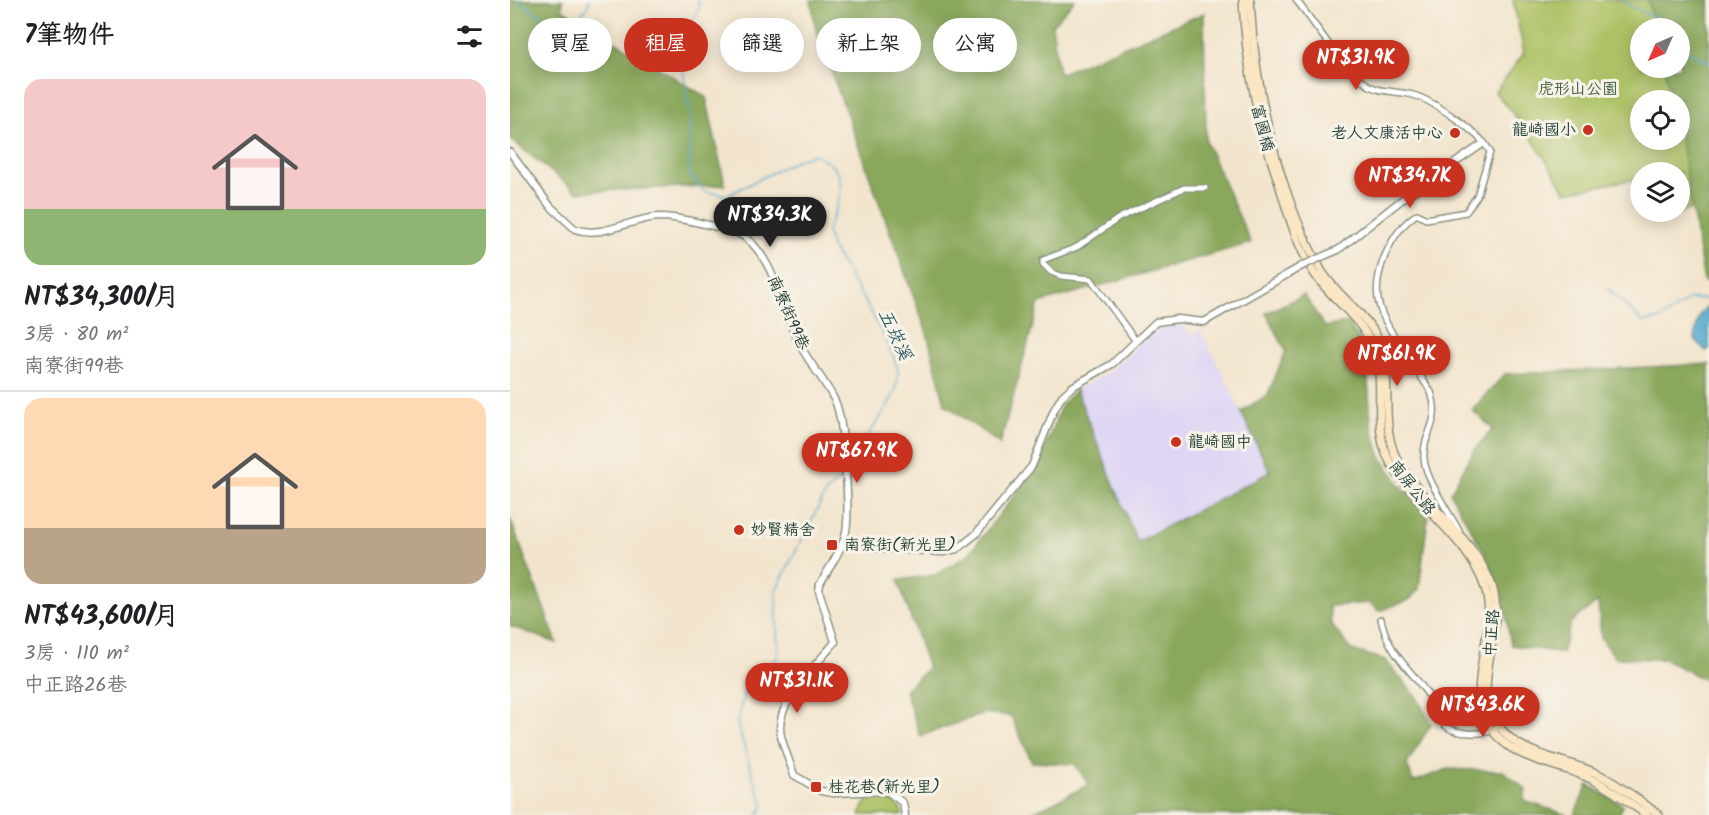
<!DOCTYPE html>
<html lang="zh-TW">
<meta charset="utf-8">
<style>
body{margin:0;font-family:Kalam,"LXGW WenKai TC",sans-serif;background:#f2f2f2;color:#202124;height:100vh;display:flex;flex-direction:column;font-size:22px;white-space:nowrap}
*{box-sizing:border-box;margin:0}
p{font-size:20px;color:#757577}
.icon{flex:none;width:33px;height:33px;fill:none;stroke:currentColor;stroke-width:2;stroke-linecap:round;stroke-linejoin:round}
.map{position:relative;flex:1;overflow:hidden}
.drawer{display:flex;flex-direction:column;background:#fff;width:510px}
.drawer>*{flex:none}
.top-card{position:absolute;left:18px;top:18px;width:570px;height:54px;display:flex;gap:12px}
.needle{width:39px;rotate:225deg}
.controls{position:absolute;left:1120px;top:18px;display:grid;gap:12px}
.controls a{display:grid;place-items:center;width:60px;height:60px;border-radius:50%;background:#fff;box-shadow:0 3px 15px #0003;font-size:30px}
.price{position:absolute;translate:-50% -51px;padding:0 14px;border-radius:21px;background:#c8321e;color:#fff;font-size:20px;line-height:39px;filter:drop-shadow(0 2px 3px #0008)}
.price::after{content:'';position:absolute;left:50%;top:36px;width:18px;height:14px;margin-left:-9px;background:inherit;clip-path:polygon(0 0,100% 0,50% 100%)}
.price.current{background:#222;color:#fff}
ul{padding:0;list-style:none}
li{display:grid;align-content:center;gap:12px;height:318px;padding:0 24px}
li+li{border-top:2px solid #e0e0e0}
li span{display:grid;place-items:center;height:186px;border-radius:18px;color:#555}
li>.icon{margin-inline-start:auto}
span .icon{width:108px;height:108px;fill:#fffc;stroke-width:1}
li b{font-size:26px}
h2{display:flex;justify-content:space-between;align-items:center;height:72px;padding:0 24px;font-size:26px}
.pill{padding:0 21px;border-radius:27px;background:#fff;box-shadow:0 3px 15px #0003;font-size:21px;line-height:54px}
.pill.current{background:#c8321e;color:#fff}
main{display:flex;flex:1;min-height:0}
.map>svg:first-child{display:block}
.built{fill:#dfd5f5}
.green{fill:#adc266;stroke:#66804d;stroke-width:1.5;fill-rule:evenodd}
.forest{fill:#8aa85b;stroke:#547248;stroke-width:1.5}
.water{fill:#54aad0;stroke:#3a7482;stroke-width:1.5}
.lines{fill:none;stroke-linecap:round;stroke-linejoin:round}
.stream{stroke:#54aad0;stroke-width:1.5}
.minor-casing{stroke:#899180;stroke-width:8}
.tertiary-casing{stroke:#899180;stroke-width:9}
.secondary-casing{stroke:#899180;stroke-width:10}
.minor{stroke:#fff;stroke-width:5}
.tertiary{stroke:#fff;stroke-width:6}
.secondary{stroke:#fbe6c3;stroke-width:7}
.tertiary-bridge-casing{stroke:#899180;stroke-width:9;stroke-linecap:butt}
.tertiary-bridge{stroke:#fff;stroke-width:6}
.poi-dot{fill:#c8321e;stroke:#f7f3e8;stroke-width:2}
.labels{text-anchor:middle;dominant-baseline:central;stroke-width:6;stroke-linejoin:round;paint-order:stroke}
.park-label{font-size:16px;fill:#425e40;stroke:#f7f3e8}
.street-label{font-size:16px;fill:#1f3d34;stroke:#f7f3e8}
.poi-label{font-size:16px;fill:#1f3d34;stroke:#f7f3e8;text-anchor:start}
.water-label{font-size:18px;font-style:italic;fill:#2f5e63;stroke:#f7f3e8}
</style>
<main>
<section class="drawer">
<h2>7筆物件<svg class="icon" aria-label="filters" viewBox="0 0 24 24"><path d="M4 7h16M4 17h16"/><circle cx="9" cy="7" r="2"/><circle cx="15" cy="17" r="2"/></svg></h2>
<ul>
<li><span style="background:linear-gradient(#f6c9c9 70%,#8fb573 0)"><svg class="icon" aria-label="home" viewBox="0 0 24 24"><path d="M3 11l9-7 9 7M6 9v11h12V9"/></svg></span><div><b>NT$34,300/月</b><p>3房 · 80 m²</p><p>南寮街99巷</p></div></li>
<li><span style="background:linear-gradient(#ffd9b3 70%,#b9a48a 0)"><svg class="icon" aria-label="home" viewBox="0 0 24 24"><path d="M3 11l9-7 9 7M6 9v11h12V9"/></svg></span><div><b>NT$43,600/月</b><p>3房 · 110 m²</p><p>中正路26巷</p></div></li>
</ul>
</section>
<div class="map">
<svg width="1199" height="815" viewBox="0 0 1199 815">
<rect width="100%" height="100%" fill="#f7f3e8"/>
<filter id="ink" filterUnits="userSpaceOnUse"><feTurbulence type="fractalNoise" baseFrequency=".0167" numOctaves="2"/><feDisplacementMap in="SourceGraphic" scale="12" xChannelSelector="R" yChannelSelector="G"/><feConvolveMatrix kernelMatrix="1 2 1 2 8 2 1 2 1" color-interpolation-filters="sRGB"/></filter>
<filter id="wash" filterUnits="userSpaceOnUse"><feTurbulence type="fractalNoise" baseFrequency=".008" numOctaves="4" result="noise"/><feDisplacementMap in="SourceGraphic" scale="24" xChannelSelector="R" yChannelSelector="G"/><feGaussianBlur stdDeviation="1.35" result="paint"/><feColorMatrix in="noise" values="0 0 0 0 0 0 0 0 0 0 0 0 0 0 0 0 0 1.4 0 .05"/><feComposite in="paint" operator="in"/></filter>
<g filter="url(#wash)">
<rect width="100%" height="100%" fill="#f3e5cd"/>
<path class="built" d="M657,325l15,1 10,8 9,-3 70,141 -134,70 -61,-152 32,-17 43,-41z"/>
<path class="green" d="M1003,0h196v204l-31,9 -1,-1h3v-40h-39v11l-5,-4 -70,13 -40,-63 -31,-37 29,-39zM1131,28h39v40h-39zM1131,100h39v40h-39z
M358,798c16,2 30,0 35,17h-43z"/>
<path class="forest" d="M0,0h53l-1,9 144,88 19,88 -148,7 -67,-53z
M301,0h264l-23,25 7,49 145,-61 2,129 45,101 -212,60 -39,141 -55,-40 -18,-71 -111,-303z
M1138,0h61v281l-5,1 -24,-147v-35h-8l-8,-32h16v-40h-25z
M794,295l21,32 23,-5 18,29 5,72 9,32 18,27 30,35 -9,72 -10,11 -30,11 -10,-8 -40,3 2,18 20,26 34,10 31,36 15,28 -24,40 6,18 35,-13 55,2 23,18 -2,12 44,14h-541l62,-30 -14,-21 -43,-2 -21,-46 -26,-3 -65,23 -15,-46 23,-22 -30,-88 37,-5 32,-19 70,-89 25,-63 14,-14 61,152 133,-70 -29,-60 27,-18 18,-43 -20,-38z
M1199,364v318l-45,-23 -48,-1 -15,-20 -3,-36 -27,20 -9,31 -51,-8 -8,-48 -17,-41 -36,-63 25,-44 18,-20 -21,-19 33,-36z
M0,518l47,125 -47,-17z
M1078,785l35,20 -4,10h-45z"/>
<path class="water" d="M1199,306v43l-3,2 -11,-11c1,-12 2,-28 14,-34z"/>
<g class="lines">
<path class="stream" d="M7,0l35,23 21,2 15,-19 1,-6
M188,0l1,8 -16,31v31l7,45 -1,59 16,18 23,3 73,-37 14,-4c6,4 14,8 19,14 15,14 0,47 -7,62l4,16c14,24 70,108 67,131 -3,23 -17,38 -29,57 -7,13 -10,25 -21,36
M1111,0c15,12 35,13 47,28
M1170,43l4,6 25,13
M1098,289l35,33 18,-3 29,-20h19
M248,815l6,-10 -11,-28 -16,-54 9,-38 13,-3 19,-26 -2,-66 49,-96 18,-19"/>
</g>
</g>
<g filter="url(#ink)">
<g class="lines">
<g class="minor-casing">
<path id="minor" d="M786,0c22,27 41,61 68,82 14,12 32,8 49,13 19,5 69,39 77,57l-13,44 -11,16 -40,7 -9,-5c-26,17 -47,63 -37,94 6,21 38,63 51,84 11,32 -9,41 -7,67 2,21 25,53 35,72
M625,340l-44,-61 -30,-3 -10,-4 -8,-8v-4l34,-13 42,-29 65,-30h21
M871,619c8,37 30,49 49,79 6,9 8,21 16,28 10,9 38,9 49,3"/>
</g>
<g class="tertiary-casing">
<path id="tertiary" d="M0,152l40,54 25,23c27,10 57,-11 84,-12 20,0 56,9 76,15 35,13 47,73 60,103 10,24 29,43 40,66 9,18 16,116 10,135 -4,16 -17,33 -25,48l-1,7 16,51c-18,23 -62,61 -54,94 3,13 9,26 13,39l27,16 12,2 54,-2 16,12 2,12
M816,255l12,-5 66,-52 80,-55
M335,538l31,10 67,4 14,-3 18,-14 57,-69 22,-56 8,-14 10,-9 40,-23 44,-42 22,-3 26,3 98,-56"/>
</g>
<g class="secondary-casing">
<path id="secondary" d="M733,0c3,69 15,122 37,187 8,27 16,54 30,79 16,30 50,49 63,81 15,37 -3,79 17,115 26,45 79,76 95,126 15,46 -23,96 5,139 24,36 68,35 103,53 19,9 36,23 54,35
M740,0c4,88 28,193 71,270 16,27 47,44 59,73 15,41 -4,86 22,125 26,40 69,68 88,113 20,46 -23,102 8,144 23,32 66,33 100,49 22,11 42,27 61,41"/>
</g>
<use href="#minor" class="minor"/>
<use href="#tertiary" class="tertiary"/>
<use href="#secondary" class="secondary"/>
<g class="tertiary-bridge-casing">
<path id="tertiary-bridge" d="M792,266l24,-11"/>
</g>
<use href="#tertiary-bridge" class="tertiary-bridge"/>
</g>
</g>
<g class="poi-dot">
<circle cx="1078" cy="130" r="6"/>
<circle cx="945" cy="133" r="6"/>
<circle cx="666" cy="442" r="6"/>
<circle cx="229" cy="530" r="6"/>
<rect x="316" y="539" width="12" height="12" rx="3"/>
<rect x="300" y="781" width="12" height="12" rx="3"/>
</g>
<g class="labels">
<g class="park-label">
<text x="1068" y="89">虎形山公園</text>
</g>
<g class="street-label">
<text transform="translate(752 128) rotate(75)">富國橋</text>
<text transform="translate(278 313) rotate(66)">南寮街99巷</text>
<text transform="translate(902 488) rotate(52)">南屏公路</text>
<text transform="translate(982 633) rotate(-85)">中正路</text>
</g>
<g class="poi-label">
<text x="1066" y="130" text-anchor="end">龍崎國小</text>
<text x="933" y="133" text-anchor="end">老人文康活中心</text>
<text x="678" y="442">龍崎國中</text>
<text x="241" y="530">妙賢精舍</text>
<text x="334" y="545">南寮街(新光里)</text>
<text x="318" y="787">桂花巷(新光里)</text>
</g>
<g class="water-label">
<text transform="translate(384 335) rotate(65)">五崁溪</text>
</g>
</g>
</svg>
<div class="controls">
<a><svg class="needle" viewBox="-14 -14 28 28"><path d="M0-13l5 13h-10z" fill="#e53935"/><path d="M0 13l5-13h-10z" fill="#757577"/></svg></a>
<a><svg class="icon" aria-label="locate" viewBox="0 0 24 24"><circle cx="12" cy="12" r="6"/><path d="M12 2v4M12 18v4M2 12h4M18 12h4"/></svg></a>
<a><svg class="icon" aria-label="layers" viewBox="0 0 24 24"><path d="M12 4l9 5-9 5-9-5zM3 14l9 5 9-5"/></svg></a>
</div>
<b class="price" style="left:846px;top:91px">NT$31.9K</b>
<b class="price" style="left:900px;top:209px">NT$34.7K</b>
<b class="price current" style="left:260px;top:248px">NT$34.3K</b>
<b class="price" style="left:887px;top:387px">NT$61.9K</b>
<b class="price" style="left:347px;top:484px">NT$67.9K</b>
<b class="price" style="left:287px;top:714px">NT$31.1K</b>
<b class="price" style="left:973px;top:738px">NT$43.6K</b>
<div class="top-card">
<a class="pill">買屋</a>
<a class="pill current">租屋</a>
<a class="pill">篩選</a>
<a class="pill">新上架</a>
<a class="pill">公寓</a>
</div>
</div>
</main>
